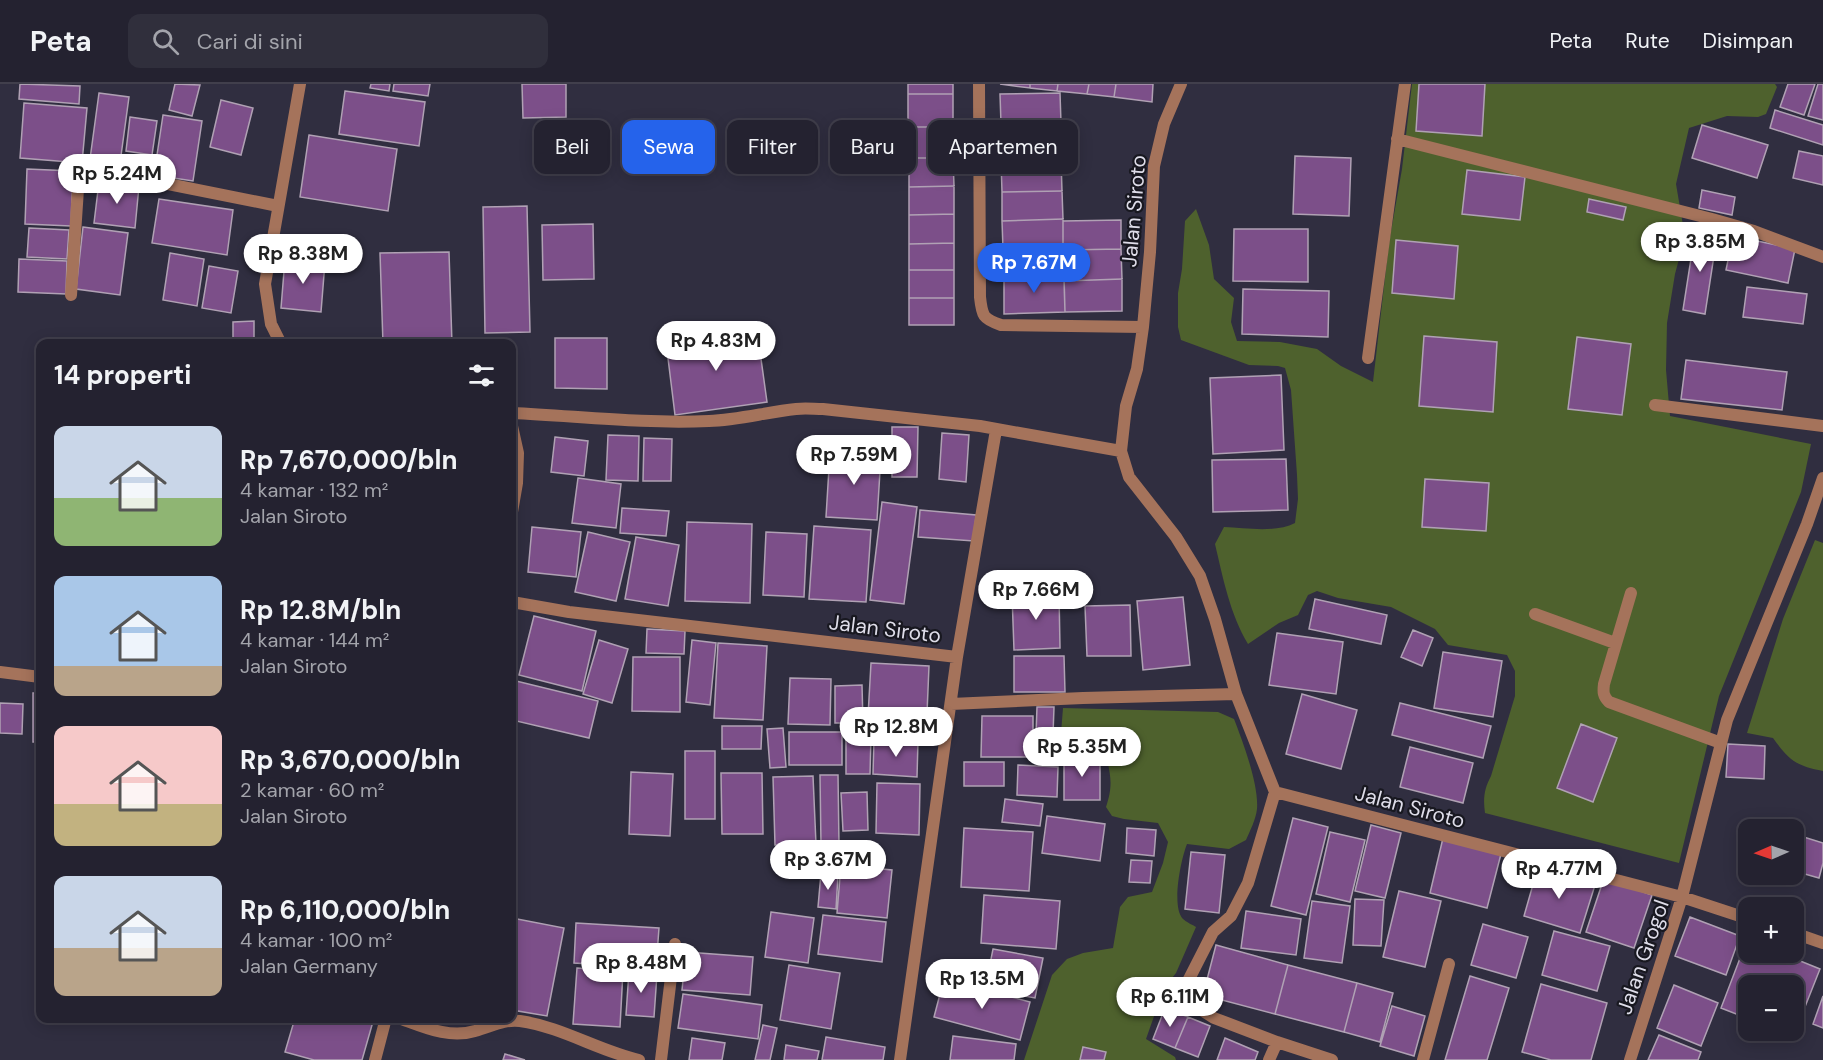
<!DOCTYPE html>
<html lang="id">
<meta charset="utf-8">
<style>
body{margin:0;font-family:"DM Sans",sans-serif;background:#302f3c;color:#f1f3f6;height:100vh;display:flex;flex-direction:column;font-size:22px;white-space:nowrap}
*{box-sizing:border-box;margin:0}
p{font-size:20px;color:#a3a4ab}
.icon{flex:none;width:33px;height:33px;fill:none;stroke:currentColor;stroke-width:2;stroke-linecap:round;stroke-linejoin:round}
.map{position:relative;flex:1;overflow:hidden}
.sheet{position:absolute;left:36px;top:255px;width:480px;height:684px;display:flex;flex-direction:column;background:#242230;border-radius:12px;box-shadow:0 3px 15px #0003,0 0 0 2px #413f4c}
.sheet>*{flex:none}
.hud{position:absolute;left:534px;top:36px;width:570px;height:54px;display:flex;gap:12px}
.needle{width:39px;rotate:268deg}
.controls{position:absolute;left:1738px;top:735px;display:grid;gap:12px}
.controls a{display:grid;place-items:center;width:66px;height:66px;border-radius:12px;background:#242230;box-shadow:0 3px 15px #0003,0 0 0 2px #413f4c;font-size:30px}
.price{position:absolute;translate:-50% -51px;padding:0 14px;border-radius:21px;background:#fff;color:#222;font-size:20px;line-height:39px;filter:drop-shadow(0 2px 3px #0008)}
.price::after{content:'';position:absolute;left:50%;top:36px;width:18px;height:14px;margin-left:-9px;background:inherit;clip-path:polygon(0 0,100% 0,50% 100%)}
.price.selected{background:#2563eb;color:#fff}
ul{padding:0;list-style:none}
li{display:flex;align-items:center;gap:18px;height:150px;padding:0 18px}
li span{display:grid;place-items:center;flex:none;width:168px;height:120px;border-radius:12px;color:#555}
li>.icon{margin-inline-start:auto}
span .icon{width:72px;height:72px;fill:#fffc;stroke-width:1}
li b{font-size:26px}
h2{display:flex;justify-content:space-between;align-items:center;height:72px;padding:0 18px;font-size:26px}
.chip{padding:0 21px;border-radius:12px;background:#242230;box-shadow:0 3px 15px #0003,0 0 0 2px #413f4c;font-size:21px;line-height:54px}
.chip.selected{background:#2563eb;color:#fff}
header{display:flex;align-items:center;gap:36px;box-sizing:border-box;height:84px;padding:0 30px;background:#242230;border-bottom:2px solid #413f4c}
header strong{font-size:28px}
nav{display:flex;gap:33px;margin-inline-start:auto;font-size:21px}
.search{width:420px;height:54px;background:#302f3c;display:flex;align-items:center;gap:15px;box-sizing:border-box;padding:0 21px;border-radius:12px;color:#a3a4ab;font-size:22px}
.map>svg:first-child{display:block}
.green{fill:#4e612d}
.building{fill:#7c4f89;stroke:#b0a1b4;stroke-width:1.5}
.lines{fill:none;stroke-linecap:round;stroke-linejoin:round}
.lane{stroke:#a5735b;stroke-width:12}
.street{stroke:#a5735b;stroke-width:12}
.labels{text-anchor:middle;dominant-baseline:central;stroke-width:4.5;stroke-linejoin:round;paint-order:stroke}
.street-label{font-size:21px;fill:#dedde9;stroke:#181820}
</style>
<header>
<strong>Peta</strong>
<div class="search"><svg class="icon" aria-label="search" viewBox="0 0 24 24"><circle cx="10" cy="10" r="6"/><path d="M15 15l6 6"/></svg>Cari di sini</div>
<nav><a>Peta</a><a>Rute</a><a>Disimpan</a></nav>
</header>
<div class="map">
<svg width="1823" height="976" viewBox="0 0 1823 976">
<rect width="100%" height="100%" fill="#302e40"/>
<path class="green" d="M1412,0h363l2,3 -11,27 -8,3 -31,-1 -38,12 -13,56 9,53 -10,37 -8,49 -1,47 4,46 141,28 -10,48 -82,204 -40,167 -194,-50c-2,-14 -1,-24 6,-37l24,-80v-25l-8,-16 -59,-10 -13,-16 -44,-22 -53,-9 -21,-7 -9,4 -10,20 -19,8 -31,21c-18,-30 -25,-66 -33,-100l9,-17c22,1 52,6 71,-4l3,-24 -1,-24 -6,-85 -6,-22 -7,-2 -29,-1 -68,-25 -3,-13v-34l4,-24 3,-48 11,-12 13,36 5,34 20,19 -3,24 6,19 43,1 37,7 24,17 32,16 16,-139 13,-74z
M1815,456l8,3v228c-27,-5 -34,-11 -50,-33l-26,-5 36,-114z
M1063,624l155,4 16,7c9,23 25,66 23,90 -1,10 -7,22 -11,31l-17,9 -42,-5c-6,15 -16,63 -4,75 3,3 10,6 13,8l-20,46 -12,15 -18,51 29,18 1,3h-152l28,-85 15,-16 16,-6 30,-5 7,-41 8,-10 24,-5 11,-29 5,-21 -10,-19 -34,-4 -12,-3 -6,-9c8,-24 4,-33 -1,-57l-9,-2 -36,-2z"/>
<path class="building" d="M20,0l60,2 -1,18 -60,-5z
M175,0l25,1 -8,31 -23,-6z
M371,0h19l-1,7 -19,-3z
M394,0h36l-2,12 -35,-5z
M522,0h44v33l-43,1z
M908,0h45v10h-45z
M1000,0h30v4z
M1030,0h28l-1,7 -27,-3z
M1058,0h31l-2,10 -30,-3z
M1089,0h27l-2,13 -27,-3z
M1116,0h37l-1,18 -38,-5z
M1419,0h66l-3,52 -66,-5z
M1788,0h27l-11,31 -24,-8z
M1818,0h5v36l-15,-4z
M345,7l80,11 -6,44 -80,-12z
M99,9l30,4 -9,66 -30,-4z
M1060,9l1,30 -60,1 -1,-30z
M908,10h45v33h-45z
M221,16l32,8 -12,47 -31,-8z
M24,19l63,5 -5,55 -62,-5z
M1775,26l48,15v20l-53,-17z
M163,31l39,6 -9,60 -39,-6z
M130,33l27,4 -5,34 -26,-4z
M1061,39v36l-60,1v-36z
M1702,41l66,20 -11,33 -65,-20z
M908,43h45v31h-44z
M309,51l88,14 -9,62 -88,-14z
M1799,67l24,5v29l-30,-7z
M1295,72l56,2 -2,58 -56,-2z
M909,74h44l1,28 -45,1z
M1061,75l1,32 -60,1 -1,-32z
M27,85l46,2 -2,55 -46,-2z
M1467,86l58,7 -5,43 -58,-6z
M99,98l40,4 -4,42 -41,-5z
M954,102v28l-45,1v-28z
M1702,106l33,7 -3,18 -33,-7z
M1062,107l1,28 -61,2v-29z
M159,115l74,11 -6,45 -75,-12z
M1589,115l37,8 -3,13 -36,-8z
M527,122l3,126 -45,1 -2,-126z
M954,130v29l-45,1v-29z
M1063,135v28l-60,2 -1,-28z
M1121,136v29l-58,1v-29z
M593,140l1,55 -51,1 -1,-55z
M83,143l45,6 -8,62 -44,-6z
M29,144l40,2 -2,29 -40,-2z
M1234,145h74v53l-75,-1z
M1695,149l22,3 -12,78 -22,-4z
M1733,152l62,13 -7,34 -62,-13z
M1396,156l62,6 -4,53 -62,-6z
M954,159v27h-45v-26z
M1063,163l1,28 -60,1 -1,-27z
M1121,165l1,30 -58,2 -1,-31z
M449,168l3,92h-69l-3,-91z
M170,169l34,6 -7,47 -34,-6z
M19,175l48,2 -1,33 -48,-2z
M285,175l40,3 -4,50 -40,-4z
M209,182l29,5 -7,42 -29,-5z
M909,186h45v28h-45z
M1064,191l1,37 -61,2v-38z
M1122,195v32l-57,1 -1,-31z
M1747,203l60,7 -4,30 -60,-7z
M1243,205l86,2 -1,46 -86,-3z
M909,214h45v27h-45z
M254,237v23h-21v-22z
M757,246l10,72 -92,13 -9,-73z
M1424,252l73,6 -4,70 -74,-6z
M1577,253l54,7 -9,71 -54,-6z
M555,254h52v51l-52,-1z
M1686,276l101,12 -5,38 -101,-11z
M1281,291l3,75 -71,4 -3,-76z
M892,343h26l-1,50h-25z
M942,349l27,2 -3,47 -27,-3z
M608,351l31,1 -1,45 -32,-1z
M555,353l33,4 -4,35 -33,-4z
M644,354l28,1 -1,42h-28z
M830,368l51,3 -4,65 -51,-3z
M1286,375l2,51 -75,2 -1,-52z
M578,394l43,6 -5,44 -44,-5z
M1425,395l64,4 -3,48 -64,-4z
M882,418l35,5 -13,97 -34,-4z
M622,424l47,3 -3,25 -46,-3z
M920,426l56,5 -2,26 -56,-4z
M687,438l65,2 -2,79 -65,-2z
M814,442l57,4 -5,72 -57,-3z
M532,443l49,5 -5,45 -48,-5z
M588,448l42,10 -14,59 -41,-9z
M766,448l41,2 -3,63 -41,-2z
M636,453l43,8 -11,61 -43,-7z
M1059,509l1,55 -46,2 -2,-55z
M1183,513l7,68 -47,5 -6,-69z
M1315,515l72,16 -6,29 -72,-15z
M1130,521l1,51h-44l-2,-50z
M534,532l62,15 -14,60 -63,-16z
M647,545l38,2 -1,23 -38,-1z
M1413,546l20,8 -11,28 -21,-9z
M1277,549l66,9 -7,52 -67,-9z
M599,556l29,9 -16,54 -29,-9z
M692,556l24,3 -6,62 -24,-3z
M718,559l49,3 -4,74 -49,-2z
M1443,568l59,9 -9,56 -59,-9z
M1014,572h50l1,36h-51z
M633,573h47v55l-48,-1z
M871,579l58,3 -3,71 -59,-3z
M790,594l41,1 -1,46 -42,-1z
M512,596l86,21 -9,37 -77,-18z
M862,601l1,38h-28v-37z
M33,609h7v49h-7z
M1302,610l55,16 -16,59 -55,-15z
M0,619l23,1 -1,30 -22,-1z
M1400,619l91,23 -8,32 -91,-23z
M1037,623h17l-2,56 -17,-1z
M982,632h51v41h-52z
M1581,640l36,14 -24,64 -36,-14z
M722,642h40l-1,23h-39z
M783,644l3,39 -16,1 -3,-39z
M789,648h53v33h-53z
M846,651l25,1 -1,38h-24z
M874,655l44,2 -1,36 -44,-3z
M1728,660l37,2 -1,33 -38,-2z
M1410,663l63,16 -10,40 -63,-16z
M685,667h30v68h-30z
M1064,671h36v45h-36z
M964,678h40v24h-40z
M1018,681l40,2 -1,30 -40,-2z
M631,688l42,2 -3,62 -41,-2z
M721,689h41l1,61h-41z
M820,691h18l1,70h-18z
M813,692l3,68 -41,1 -2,-68z
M877,699l43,1 -1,51 -43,-2z
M867,708l1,38 -25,1 -2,-38z
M1005,715l38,5 -3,22 -38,-4z
M1047,732l58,8 -5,37 -58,-8z
M1293,734l35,9 -22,88 -35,-9z
M1746,736l33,10h-30v27l-12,-3z
M1371,741l30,8 -16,65 -30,-7z
M964,744l69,4 -4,59 -68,-4z
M1127,744l29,2 -2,26 -28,-3z
M1330,748l35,8 -15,62 -34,-8z
M1794,750l29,9v20l-4,15 -25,-7z
M1443,754l58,16 -14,54 -57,-15z
M1191,768l34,3 -6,58 -34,-4z
M1131,776l21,1 -2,22 -21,-1z
M841,781l51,5 -5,48 -50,-5z
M1538,783l57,18 -15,48 -56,-17z
M821,789l17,2 -2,34 -18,-2z
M1604,794l48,17 -18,53 -48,-16z
M1399,807l42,10 -16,66 -42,-10z
M984,811l76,6 -4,48 -75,-6z
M1355,815l29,1 -3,46 -28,-1z
M1312,817l38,5 -8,57 -38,-5z
M1246,827l55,8 -5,36 -55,-7z
M771,828l43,6 -6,45 -43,-6z
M823,831l63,7 -4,40 -64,-8z
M1690,833l50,19 -14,39 -51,-19z
M512,834l52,10 -17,88 -35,-6z
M576,839l83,5 -3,40 -82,-5z
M1483,840l45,13 -12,41 -45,-13z
M1554,847l56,15 -13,45 -55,-16z
M1747,856l2,1v11h29l42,17 -27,68 -16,-7h17v-44h-45v33l-28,-11z
M1216,861l72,20 -13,49 -72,-19z
M993,865l50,9 -8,40 -50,-9z
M686,868l67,5 -3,38 -68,-5z
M789,881l51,8 -9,56 -51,-9z
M1288,881l69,18 -13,49 -69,-18z
M577,884l46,3 -3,56 -47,-3z
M629,887l28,3 -3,43 -28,-2z
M1470,892l39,12 -22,72h-42z
M944,895l86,23 -10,38 -86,-23z
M1357,899l36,10 -13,49 -36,-10z
M1541,900l66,19 -16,57h-40l-29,-8z
M1674,901l44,18 -17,43 -44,-18z
M683,910l79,11 -4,34 -80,-11z
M1823,912v32l-10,-4z
M1392,922l33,10 -11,40 -34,-10z
M1165,924l23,9 -13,31 -22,-9z
M1188,933l22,9 -12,31 -23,-9z
M295,934h79l-12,42h-48l-29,-8z
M763,941l14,3 -7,32h-15z
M1659,951l42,17 -3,8h-50z
M953,952l63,8 -2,16h-64z
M826,953l59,10 -2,13h-61z
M692,954l33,5 -3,17h-33z
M1225,954l33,14 -3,8h-38z
M786,961l33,6 -2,9h-33z
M1083,963l23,5 -2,8h-24z
M505,970l20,6h-22z"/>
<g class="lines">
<path class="lane" d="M1655,321l168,21"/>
<path class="street" d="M979,0l1,213c2,19 3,22 21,28l142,2
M1181,0l-17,40 -10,42 -4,86 -7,75 -6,42 -11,37 -5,45 8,26 47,60 24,39 15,43 21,75 39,98 407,105 67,22
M1397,55l315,80 42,12 69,26
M71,211l7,-106 7,-15 8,-4 10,1 175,35
M281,260l-10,-20 -6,-40 35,-200
M1368,274l37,-274
M512,329c66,3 131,11 197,8 29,-1 58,-9 87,-12 9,-1 18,0 27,0l157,17 141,25
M512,342l6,27 -1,30 -5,29
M1631,509l-27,91c-1,8 -1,12 5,18l112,41
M512,518l57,10 388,45 -57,403
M1535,530l80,29
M957,573l39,-227
M0,588l40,5
M951,620l132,-6 153,-4
M1275,708l-27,91 -17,33 -18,16 -27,53 3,17 25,16 63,24 55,18
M1794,849l29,10
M399,934c25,9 50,21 76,13 16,-4 28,-12 45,-10 42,6 79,30 119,39
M375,976l11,-42
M661,976l14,-116
M1269,976l8,-18
M1423,976l26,-96
M1630,976l52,-163 45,-177 80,-196 16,-46"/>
</g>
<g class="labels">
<g class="street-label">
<text transform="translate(1134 127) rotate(-85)">Jalan Siroto</text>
<text transform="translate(885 545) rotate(7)">Jalan Siroto</text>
<text transform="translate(1410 723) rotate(15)">Jalan Siroto</text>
<text transform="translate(1643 873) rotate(-71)">Jalan Grogol</text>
</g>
</g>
</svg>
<div class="controls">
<a><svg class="needle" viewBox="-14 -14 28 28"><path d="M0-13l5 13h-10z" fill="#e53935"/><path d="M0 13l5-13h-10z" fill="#a3a4ab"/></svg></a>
<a>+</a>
<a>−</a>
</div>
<b class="price" style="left:117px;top:121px">Rp 5.24M</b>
<b class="price" style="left:1700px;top:189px">Rp 3.85M</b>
<b class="price" style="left:303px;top:201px">Rp 8.38M</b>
<b class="price selected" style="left:1034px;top:210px">Rp 7.67M</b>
<b class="price" style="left:716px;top:288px">Rp 4.83M</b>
<b class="price" style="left:854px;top:402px">Rp 7.59M</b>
<b class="price" style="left:1036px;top:537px">Rp 7.66M</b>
<b class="price" style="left:896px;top:674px">Rp 12.8M</b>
<b class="price" style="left:1082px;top:694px">Rp 5.35M</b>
<b class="price" style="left:828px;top:807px">Rp 3.67M</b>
<b class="price" style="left:1559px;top:816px">Rp 4.77M</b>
<b class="price" style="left:641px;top:910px">Rp 8.48M</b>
<b class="price" style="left:982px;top:926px">Rp 13.5M</b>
<b class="price" style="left:1170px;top:944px">Rp 6.11M</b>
<div class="hud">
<a class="chip">Beli</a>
<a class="chip selected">Sewa</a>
<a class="chip">Filter</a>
<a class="chip">Baru</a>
<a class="chip">Apartemen</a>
</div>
<section class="sheet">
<h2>14 properti<svg class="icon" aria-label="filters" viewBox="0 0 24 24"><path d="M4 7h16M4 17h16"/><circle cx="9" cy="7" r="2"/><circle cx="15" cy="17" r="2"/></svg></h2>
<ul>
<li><span style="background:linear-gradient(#c9d6e8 60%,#8fb573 0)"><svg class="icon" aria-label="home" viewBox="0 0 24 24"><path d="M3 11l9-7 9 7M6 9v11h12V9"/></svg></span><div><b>Rp 7,670,000/bln</b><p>4 kamar · 132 m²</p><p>Jalan Siroto</p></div></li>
<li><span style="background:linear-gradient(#a9c7e8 75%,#b9a48a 0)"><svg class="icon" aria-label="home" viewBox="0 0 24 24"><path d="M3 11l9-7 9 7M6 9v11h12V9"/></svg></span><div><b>Rp 12.8M/bln</b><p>4 kamar · 144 m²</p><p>Jalan Siroto</p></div></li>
<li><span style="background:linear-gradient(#f6c9c9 65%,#c2b280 0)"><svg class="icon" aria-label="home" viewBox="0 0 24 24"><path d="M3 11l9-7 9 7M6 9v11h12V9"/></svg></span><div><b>Rp 3,670,000/bln</b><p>2 kamar · 60 m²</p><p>Jalan Siroto</p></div></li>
<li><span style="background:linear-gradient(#c9d6e8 60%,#b9a48a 0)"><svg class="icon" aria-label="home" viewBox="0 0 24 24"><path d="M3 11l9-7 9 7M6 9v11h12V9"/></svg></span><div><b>Rp 6,110,000/bln</b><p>4 kamar · 100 m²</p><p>Jalan Germany</p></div></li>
</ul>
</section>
</div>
